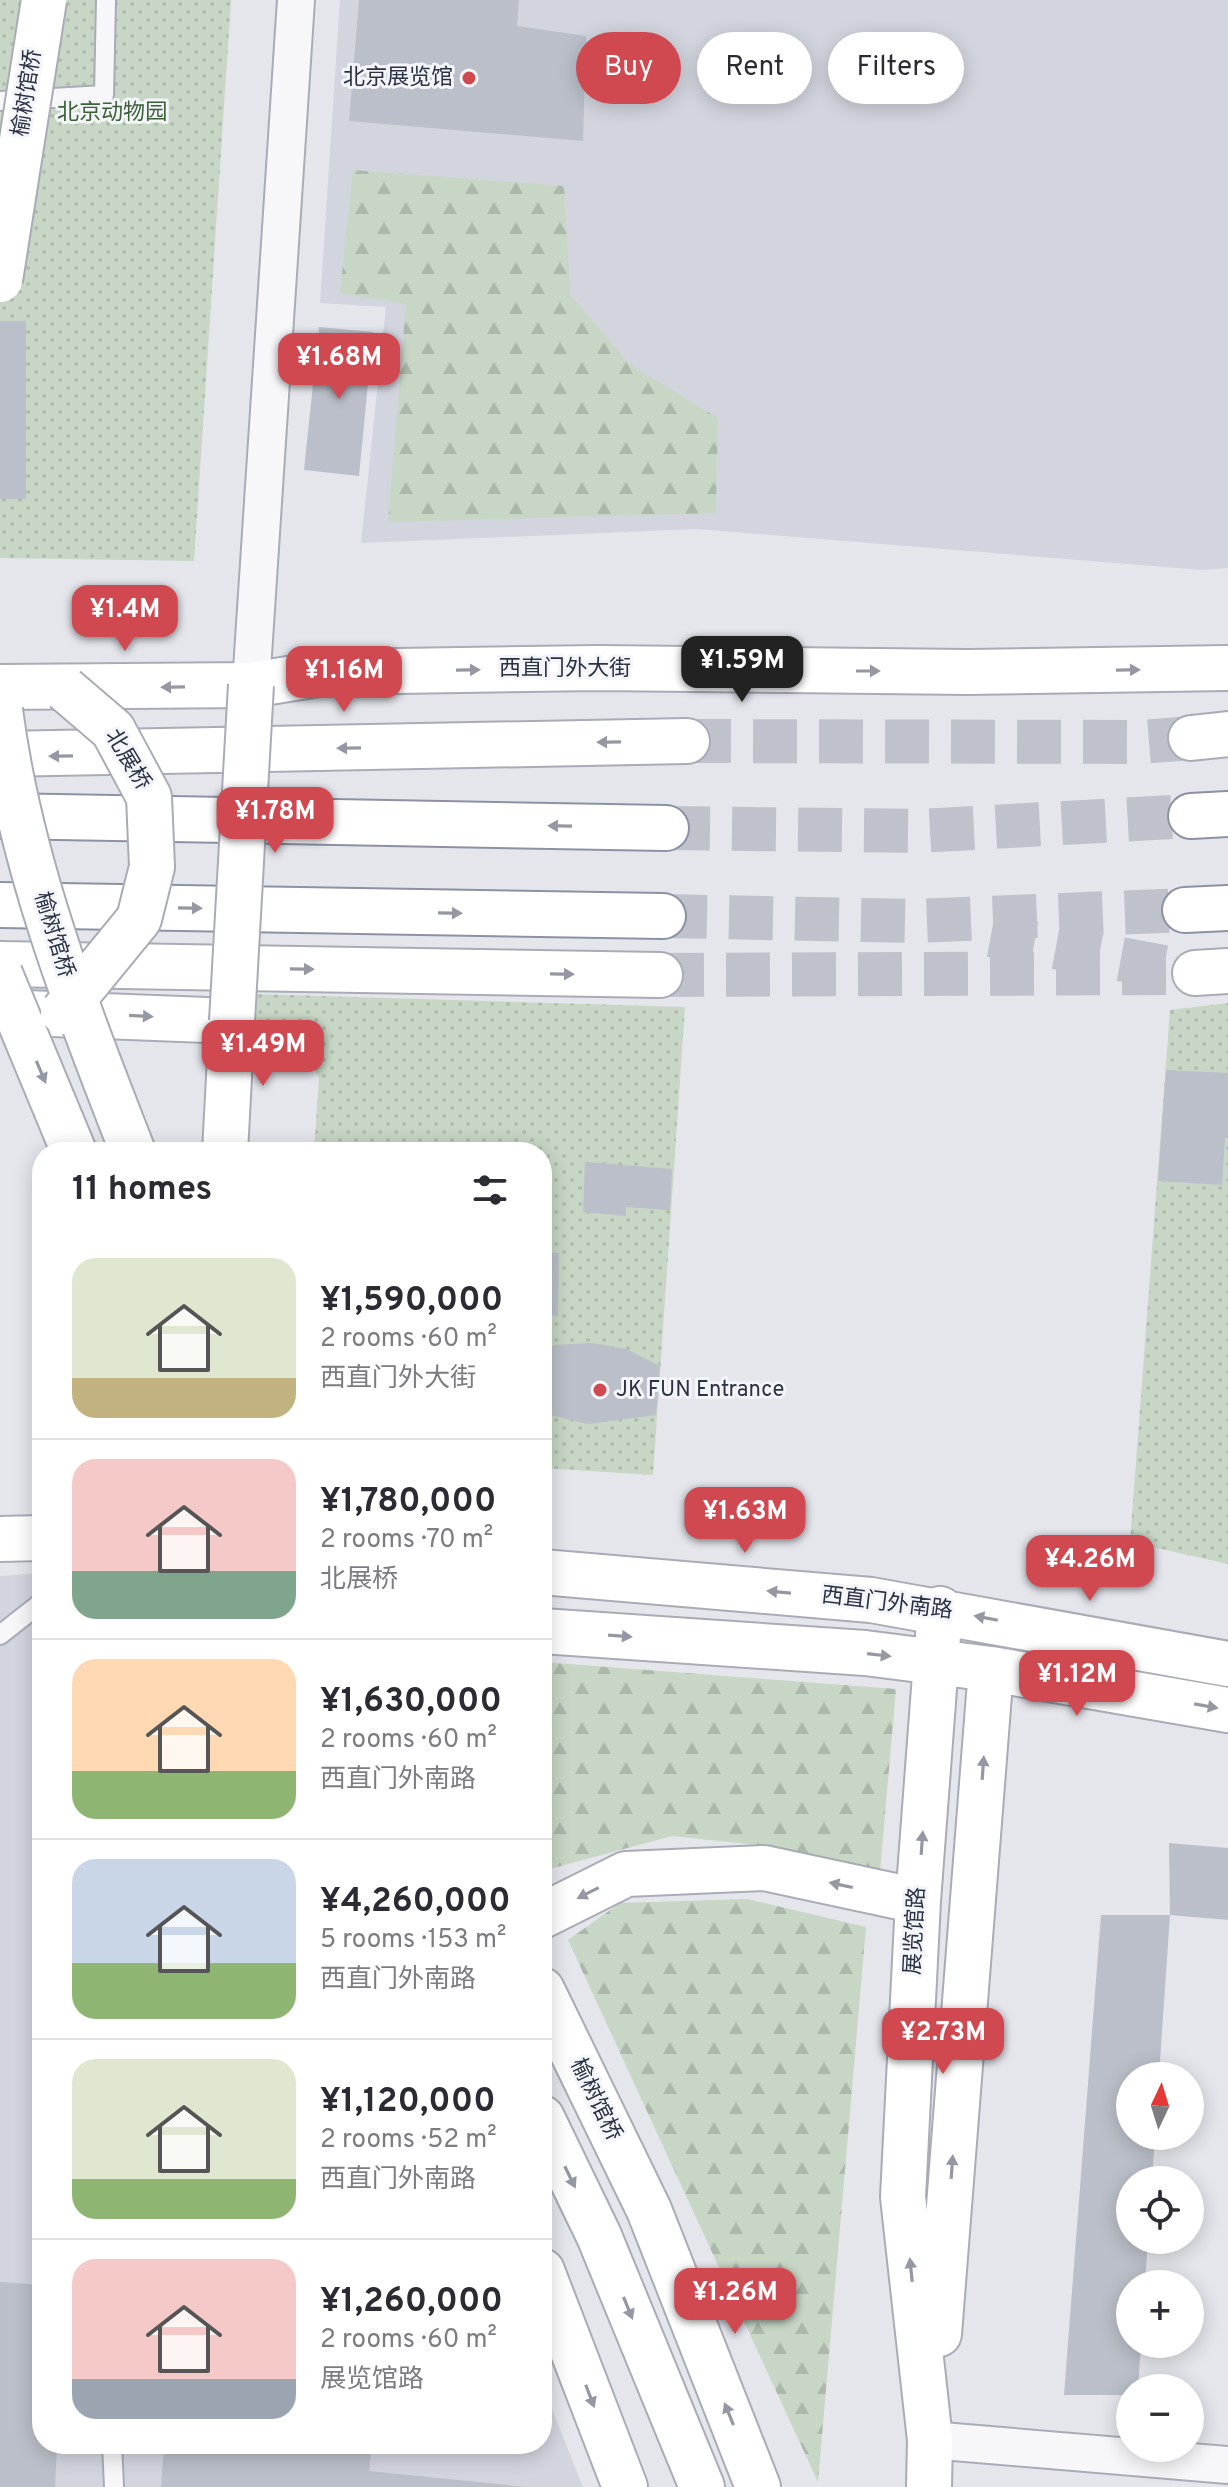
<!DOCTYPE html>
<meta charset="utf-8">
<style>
body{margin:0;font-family:Overpass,"Noto Sans SC",sans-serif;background:#f7f7f7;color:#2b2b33;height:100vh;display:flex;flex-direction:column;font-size:30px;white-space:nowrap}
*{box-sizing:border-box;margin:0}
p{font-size:26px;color:#7c7c81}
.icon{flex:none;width:44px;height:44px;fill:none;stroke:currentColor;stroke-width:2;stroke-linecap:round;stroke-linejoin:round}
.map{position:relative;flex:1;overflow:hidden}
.sheet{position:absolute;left:32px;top:1142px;width:520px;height:1312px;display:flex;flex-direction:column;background:#fff;border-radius:32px;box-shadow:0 4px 20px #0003}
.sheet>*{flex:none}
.guide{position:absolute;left:576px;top:32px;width:532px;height:72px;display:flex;gap:16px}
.needle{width:52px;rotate:4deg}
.tools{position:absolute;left:1116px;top:2062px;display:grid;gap:16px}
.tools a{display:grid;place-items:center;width:88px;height:88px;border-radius:50%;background:#fff;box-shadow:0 4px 20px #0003;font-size:40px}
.price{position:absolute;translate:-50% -68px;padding:0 18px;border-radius:16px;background:#d04951;color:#fff;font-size:26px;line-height:52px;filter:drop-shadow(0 2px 4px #0008)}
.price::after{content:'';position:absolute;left:50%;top:48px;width:24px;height:18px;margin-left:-12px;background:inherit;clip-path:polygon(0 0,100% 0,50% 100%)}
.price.active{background:#222;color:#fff}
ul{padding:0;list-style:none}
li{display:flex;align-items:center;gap:24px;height:200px;padding:0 40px}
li+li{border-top:2px solid #e1e1e2}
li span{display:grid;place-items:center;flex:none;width:224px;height:160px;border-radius:24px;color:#555}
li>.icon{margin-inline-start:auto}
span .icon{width:96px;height:96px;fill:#fffc;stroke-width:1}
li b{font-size:34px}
h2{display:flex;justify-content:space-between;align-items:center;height:96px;padding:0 40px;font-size:34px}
.chip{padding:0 28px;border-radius:36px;background:#fff;box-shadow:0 4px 20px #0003;font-size:28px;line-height:72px}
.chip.active{background:#d04951;color:#fff}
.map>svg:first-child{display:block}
.built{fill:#d2d5de}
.forest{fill:url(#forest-firs)}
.park{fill:url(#park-dots)}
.building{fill:#bbbfc9}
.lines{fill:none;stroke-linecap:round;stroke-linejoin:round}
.secondary-tunnel{stroke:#bfc2ca;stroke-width:44;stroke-dasharray:44 22;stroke-linecap:butt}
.highway-tunnel{stroke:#bfc2ca;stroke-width:44;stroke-dasharray:44 22;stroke-linecap:butt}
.lane-casing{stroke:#a9acb6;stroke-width:22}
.street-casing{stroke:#a9acb6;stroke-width:40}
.secondary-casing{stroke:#a9acb6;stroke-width:48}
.highway-casing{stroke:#8b92a3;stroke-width:48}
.lane{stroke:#f7f7fa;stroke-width:18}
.street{stroke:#f7f7fa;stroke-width:36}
.secondary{stroke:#fff;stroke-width:44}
.highway{stroke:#fff;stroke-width:44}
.secondary-bridge-casing{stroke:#a9acb6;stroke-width:48;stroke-linecap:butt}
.secondary-bridge{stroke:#fff;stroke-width:44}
.oneway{fill:#9598a2}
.poi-dot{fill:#d04951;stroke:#f4f5f9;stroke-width:3}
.labels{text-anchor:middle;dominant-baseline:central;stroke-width:6;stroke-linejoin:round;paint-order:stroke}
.poi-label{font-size:22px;fill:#2b3244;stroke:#f4f5f9;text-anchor:end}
.street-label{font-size:22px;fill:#2b3244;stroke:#f4f5f9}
.park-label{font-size:22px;fill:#3c6038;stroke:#f4f5f9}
</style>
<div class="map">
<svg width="1228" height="2487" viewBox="0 0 1228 2487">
<defs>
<pattern id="forest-firs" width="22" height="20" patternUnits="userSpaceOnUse" patternTransform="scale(2)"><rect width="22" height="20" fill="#c7d6c5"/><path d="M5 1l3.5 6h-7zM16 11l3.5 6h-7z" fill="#abb8aa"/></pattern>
<pattern id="park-dots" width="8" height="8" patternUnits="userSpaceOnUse" patternTransform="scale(2)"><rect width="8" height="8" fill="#c7d6c5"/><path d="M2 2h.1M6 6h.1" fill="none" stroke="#abb8aa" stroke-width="1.8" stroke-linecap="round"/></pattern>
</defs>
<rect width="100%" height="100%" fill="#e4e6ec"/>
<path class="built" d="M340,0h888v568l-26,2 -505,-41 -336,14 25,-236 -66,-4z
M42,1573v871h500v-60l41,103h-583v-911z"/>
<path class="forest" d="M353,170l211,16 6,108 59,70 89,54 -2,95 -328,9 18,-218 -66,-11z
M542,1662l354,27 -16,182 -114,-25 -94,-10 -130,35z
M747,1899l119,28 -48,555 -250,-542 52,-37z"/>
<path class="park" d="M0,0h231l-37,561 -194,-3z
M255,994l430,13 -32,468 -111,-7v-316h-228l5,-74 -12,-19 -55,-10z
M1228,1003v561l-98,-22 40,-532z"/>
<path class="building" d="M359,0h160l-2,26 69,10 -3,105 -234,-20z
M0,321h26v178h-26z
M319,327l54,5 -14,144 -55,-6z
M1166,1070l62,3v65h-3l-3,47 -64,-4z
M585,1162l87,7 -2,41 -44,-3v9l-43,-4z
M542,1252l17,1 -1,63 -16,-1z
M592,1343l34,6 34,17 -4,49 -68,9 -46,-11v-63l13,-5z
M1169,1843l59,5v72l-58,-5z
M1101,1915h69l-11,161h-29v60h25l-3,44h-22v60h18l-3,44h-15v60h11l-3,44h-8v7h-66z
M0,2282l42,3v159h15l-2,43h-55z
M164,2444h208l-3,27 157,16h-365z"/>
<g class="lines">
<path class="secondary-tunnel" d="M687,741l455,1 49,-4
M660,975l535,-2"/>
<path class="highway-tunnel" d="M666,828l253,3 272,-15
M663,916l251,5 271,-11
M991,935l204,38"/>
<g class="lane-casing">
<path id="lane" d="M0,101l104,-6 2,-95
M0,1635l42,-33
M112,2444l2,43"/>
</g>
<g class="street-casing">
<path id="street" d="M251,685l45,-685
M930,2440l298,25"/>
</g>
<g class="secondary-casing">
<path id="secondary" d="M0,687l251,-2 80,-13 266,-4 371,4 260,-4
M1191,738l37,-4
M0,754l687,-13
M0,964l660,11
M1195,973l33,-2
M0,1012l232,9 -7,131
M0,1539l42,-1
M542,1572l329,28 357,64
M542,1631l323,22 126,16 237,41
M542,1916l84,-42 138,-6 154,33
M542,1990l107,220 109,277
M542,2118l57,118 103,251
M542,2271l83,216
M939,2334l52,-665
M929,2487l1,-47 -27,-243 15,-296 22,-292"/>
</g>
<g class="highway-casing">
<path id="highway" d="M0,816l666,12
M1191,816l37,-2
M0,905l663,11
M1185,910l43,-2"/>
</g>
<use href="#lane" class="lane"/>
<use href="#street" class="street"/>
<use href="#secondary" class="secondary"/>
<use href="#highway" class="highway"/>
<g class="secondary-bridge-casing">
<path id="secondary-bridge" d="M0,280l44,-280
M0,710c20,154 77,298 133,442
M0,974l74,178
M63,1012l76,-93 13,-52 -3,-70 -36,-67 -48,-41
M232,1021l19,-336"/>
</g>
<use href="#secondary-bridge" class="secondary-bridge"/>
</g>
<defs><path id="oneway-solid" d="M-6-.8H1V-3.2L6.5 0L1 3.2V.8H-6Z" transform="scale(2)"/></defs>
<g class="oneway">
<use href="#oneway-solid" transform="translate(468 670) rotate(-1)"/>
<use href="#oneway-solid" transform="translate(1128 670) rotate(-1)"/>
<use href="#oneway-solid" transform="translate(868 671)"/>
<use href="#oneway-solid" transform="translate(173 687) rotate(179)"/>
<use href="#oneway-solid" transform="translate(609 742) rotate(179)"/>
<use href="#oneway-solid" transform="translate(349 748) rotate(179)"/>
<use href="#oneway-solid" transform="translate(61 756) rotate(179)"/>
<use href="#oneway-solid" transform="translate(560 826) rotate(-179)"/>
<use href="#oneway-solid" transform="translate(190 908) rotate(1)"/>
<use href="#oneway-solid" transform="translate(450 913) rotate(1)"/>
<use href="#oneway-solid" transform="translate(302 969) rotate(1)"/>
<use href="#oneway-solid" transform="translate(562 974) rotate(1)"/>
<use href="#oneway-solid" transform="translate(141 1016) rotate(3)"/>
<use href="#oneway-solid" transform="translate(41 1072) rotate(67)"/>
<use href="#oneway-solid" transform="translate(779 1592) rotate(-175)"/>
<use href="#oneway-solid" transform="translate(986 1618) rotate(-169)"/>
<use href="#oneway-solid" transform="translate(620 1636) rotate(4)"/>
<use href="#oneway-solid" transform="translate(879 1655) rotate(7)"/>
<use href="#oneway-solid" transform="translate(1206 1706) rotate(10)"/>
<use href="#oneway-solid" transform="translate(983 1768) rotate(-86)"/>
<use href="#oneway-solid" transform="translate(922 1843) rotate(-86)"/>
<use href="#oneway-solid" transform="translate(841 1885) rotate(-168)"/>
<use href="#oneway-solid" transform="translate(588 1893) rotate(153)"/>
<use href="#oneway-solid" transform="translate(952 2167) rotate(-86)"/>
<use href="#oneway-solid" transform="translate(570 2177) rotate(64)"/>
<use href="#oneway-solid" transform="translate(911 2270) rotate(-96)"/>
<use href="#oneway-solid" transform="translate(628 2308) rotate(68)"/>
<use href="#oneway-solid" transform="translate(590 2396) rotate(69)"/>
<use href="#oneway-solid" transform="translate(729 2414) rotate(-112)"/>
</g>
<g class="poi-dot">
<circle cx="469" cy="78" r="8"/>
<circle cx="600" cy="1390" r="8"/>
</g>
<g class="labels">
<g class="poi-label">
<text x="453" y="78">北京展览馆</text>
<text x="616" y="1390" text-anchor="start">JK FUN Entrance</text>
</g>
<g class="street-label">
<text transform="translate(28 93) rotate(-81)">榆树馆桥</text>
<text x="565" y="669">西直门外大街</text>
<text transform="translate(127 760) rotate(59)">北展桥</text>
<text transform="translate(53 935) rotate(73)">榆树馆桥</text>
<text transform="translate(887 1604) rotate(7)">西直门外南路</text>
<text transform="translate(916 1931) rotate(-87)">展览馆路</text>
<text transform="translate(595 2100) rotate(64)">榆树馆桥</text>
</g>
<g class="park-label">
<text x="112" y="113">北京动物园</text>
</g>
</g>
</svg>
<div class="tools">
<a><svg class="needle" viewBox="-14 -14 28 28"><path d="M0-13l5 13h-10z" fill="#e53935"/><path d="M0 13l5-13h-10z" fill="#7c7c81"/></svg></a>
<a><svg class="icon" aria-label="locate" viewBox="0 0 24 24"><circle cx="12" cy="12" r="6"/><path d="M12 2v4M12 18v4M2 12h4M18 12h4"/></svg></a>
<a>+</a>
<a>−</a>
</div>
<b class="price" style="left:339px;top:401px">¥1.68M</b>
<b class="price" style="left:125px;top:653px">¥1.4M</b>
<b class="price active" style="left:742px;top:704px">¥1.59M</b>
<b class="price" style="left:344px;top:714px">¥1.16M</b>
<b class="price" style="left:275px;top:855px">¥1.78M</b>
<b class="price" style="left:263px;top:1088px">¥1.49M</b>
<b class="price" style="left:745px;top:1555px">¥1.63M</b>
<b class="price" style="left:1090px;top:1603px">¥4.26M</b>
<b class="price" style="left:1077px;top:1718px">¥1.12M</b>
<b class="price" style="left:943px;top:2076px">¥2.73M</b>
<b class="price" style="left:735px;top:2336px">¥1.26M</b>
<div class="guide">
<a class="chip active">Buy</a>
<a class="chip">Rent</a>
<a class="chip">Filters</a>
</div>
<section class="sheet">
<h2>11 homes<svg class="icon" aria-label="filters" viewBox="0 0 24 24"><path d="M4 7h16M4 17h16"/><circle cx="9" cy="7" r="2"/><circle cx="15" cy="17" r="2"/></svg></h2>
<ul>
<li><span style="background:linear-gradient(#dfe7d0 75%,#c2b280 0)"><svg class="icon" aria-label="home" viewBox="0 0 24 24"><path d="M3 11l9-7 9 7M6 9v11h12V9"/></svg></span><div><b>¥1,590,000</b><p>2 rooms · 60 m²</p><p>西直门外大街</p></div></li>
<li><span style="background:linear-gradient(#f6c9c9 70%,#7fa58c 0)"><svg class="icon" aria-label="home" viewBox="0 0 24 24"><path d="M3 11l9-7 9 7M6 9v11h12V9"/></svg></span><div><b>¥1,780,000</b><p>2 rooms · 70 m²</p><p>北展桥</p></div></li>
<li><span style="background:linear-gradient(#ffd9b3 70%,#8fb573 0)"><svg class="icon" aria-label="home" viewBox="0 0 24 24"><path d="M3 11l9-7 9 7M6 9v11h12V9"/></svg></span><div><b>¥1,630,000</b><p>2 rooms · 60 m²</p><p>西直门外南路</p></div></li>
<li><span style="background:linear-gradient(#c9d6e8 65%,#8fb573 0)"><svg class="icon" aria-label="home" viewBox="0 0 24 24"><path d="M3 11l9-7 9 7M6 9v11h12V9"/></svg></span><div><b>¥4,260,000</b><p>5 rooms · 153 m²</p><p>西直门外南路</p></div></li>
<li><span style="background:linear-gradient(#dfe7d0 75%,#8fb573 0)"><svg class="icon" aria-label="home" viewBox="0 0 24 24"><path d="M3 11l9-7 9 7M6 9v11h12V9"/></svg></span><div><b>¥1,120,000</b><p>2 rooms · 52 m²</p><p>西直门外南路</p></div></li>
<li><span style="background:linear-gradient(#f6c9c9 75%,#9aa5b1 0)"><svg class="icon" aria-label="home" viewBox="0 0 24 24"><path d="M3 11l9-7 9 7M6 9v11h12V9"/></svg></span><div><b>¥1,260,000</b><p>2 rooms · 60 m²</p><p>展览馆路</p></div></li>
</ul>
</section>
</div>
